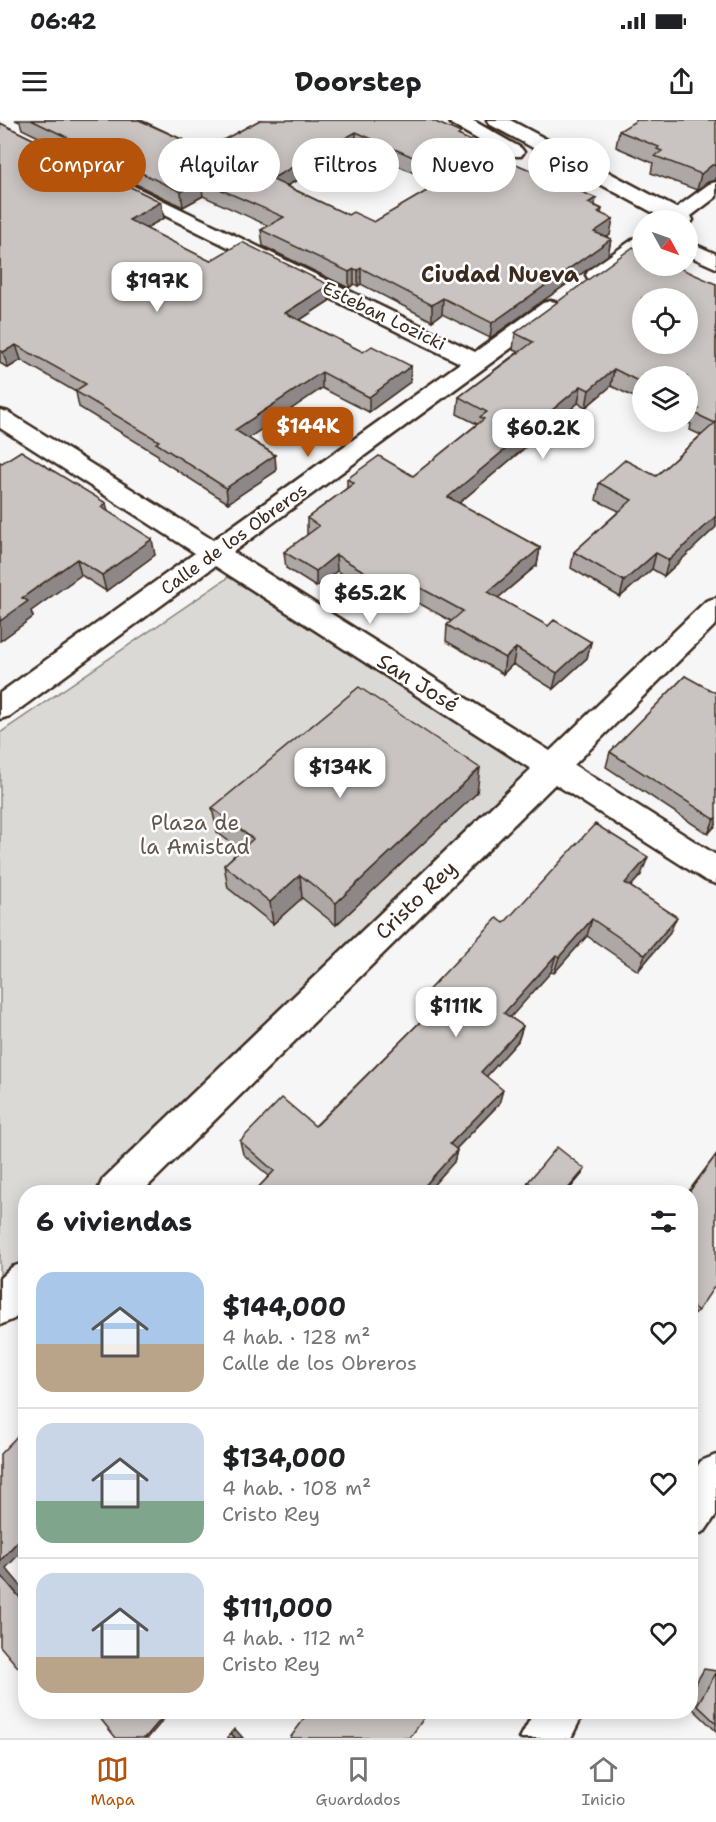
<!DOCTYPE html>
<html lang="es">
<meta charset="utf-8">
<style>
body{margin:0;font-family:"Shantell Sans",sans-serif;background:#f6f6f6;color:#202124;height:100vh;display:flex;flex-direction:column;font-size:22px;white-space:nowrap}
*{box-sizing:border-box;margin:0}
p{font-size:20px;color:#757577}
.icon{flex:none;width:33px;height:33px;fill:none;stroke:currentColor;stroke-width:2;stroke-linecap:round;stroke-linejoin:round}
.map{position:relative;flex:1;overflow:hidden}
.sheet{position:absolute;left:18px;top:1065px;width:680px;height:534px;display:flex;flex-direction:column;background:#fff;border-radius:24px;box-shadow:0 3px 15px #0003}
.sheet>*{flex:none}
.banner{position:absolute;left:18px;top:18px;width:681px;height:54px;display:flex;gap:12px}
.needle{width:39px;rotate:130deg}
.buttons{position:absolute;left:632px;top:90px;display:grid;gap:12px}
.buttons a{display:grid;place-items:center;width:66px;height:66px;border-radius:50%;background:#fff;box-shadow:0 3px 15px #0003;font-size:30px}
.price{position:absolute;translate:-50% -51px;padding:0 14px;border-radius:12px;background:#fff;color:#222;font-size:20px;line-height:39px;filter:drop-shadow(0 2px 3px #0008)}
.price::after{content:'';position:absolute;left:50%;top:36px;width:18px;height:14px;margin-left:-9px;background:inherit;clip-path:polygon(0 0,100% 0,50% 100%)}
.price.current{background:#b45309;color:#fff}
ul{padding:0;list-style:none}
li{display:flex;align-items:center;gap:18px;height:150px;padding:0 18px}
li+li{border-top:2px solid #e0e0e0}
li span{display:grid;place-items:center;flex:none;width:168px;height:120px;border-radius:18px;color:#555}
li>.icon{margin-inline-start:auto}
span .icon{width:72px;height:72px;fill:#fffc;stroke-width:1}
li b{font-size:26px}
h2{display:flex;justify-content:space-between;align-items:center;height:72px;padding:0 18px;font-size:26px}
.tag{padding:0 21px;border-radius:27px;background:#fff;box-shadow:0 3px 15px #0003;font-size:21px;line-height:54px}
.tag.current{background:#b45309;color:#fff}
.status{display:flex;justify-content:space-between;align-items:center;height:42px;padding:0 30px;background:#fff;direction:ltr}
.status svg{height:16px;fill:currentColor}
header{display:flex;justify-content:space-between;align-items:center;height:78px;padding:0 18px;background:#fff;font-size:27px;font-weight:700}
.menu{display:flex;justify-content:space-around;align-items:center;height:84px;border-top:2px solid #e0e0e0;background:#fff;font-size:16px;color:#757577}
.menu a{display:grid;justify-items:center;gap:3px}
.menu .current{color:#b45309}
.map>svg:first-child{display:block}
.green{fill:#dbd9d6;stroke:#8b827a;stroke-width:1.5}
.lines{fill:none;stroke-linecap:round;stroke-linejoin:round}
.minor-casing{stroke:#3b2a1e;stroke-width:5}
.minor{fill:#fff;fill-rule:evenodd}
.wall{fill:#ada8a6;stroke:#3b2a1e;stroke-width:1.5;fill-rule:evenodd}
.shaded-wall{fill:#8d8887;stroke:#3b2a1e;stroke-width:1.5}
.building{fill:#c9c3c1;stroke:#3b2a1e;stroke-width:1.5;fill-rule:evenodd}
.labels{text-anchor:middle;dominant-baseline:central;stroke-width:5;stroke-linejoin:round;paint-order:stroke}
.far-street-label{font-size:18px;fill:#3b2a1e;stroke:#fff}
.street-label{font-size:21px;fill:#3b2a1e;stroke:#fff}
.park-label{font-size:21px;fill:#63564c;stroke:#fff}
.far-district-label{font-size:22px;font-weight:bold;fill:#3b2a1e;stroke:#fff}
</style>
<div class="status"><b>06:42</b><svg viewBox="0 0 49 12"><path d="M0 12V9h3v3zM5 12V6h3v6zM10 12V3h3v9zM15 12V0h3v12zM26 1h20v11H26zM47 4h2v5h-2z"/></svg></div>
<header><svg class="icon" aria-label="menu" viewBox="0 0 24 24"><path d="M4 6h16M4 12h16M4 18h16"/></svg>Doorstep<svg class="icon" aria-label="share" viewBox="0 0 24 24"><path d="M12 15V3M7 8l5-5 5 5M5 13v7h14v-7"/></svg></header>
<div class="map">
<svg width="716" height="1618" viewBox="0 0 716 1618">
<rect width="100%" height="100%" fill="#f7f6f6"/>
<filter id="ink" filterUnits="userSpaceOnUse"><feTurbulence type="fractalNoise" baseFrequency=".0167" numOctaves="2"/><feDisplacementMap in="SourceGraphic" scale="12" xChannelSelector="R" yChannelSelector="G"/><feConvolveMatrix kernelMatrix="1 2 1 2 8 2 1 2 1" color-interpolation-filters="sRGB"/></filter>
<g filter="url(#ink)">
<path class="green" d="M229,457l307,196 -425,419h-85l-1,85 -25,25v-569z"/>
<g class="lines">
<g class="minor-casing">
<path id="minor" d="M449,0h23l49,28 3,4 -3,4h-14l-56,-32z
M487,0h23l166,88 33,-24 7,-2v15l-25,19 2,4 -3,4 -3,1v-5h-25l1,-2 -174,-94z
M123,61l352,171 68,-49 8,-2 8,2 3,5 -3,5 -326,239 317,199 156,-150 10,-3v26l-142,141 142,90v29l-11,-4 -150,-96 -413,408h-45l6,-13 428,-410 -316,-203 -205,150 -10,3v-26l195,-140 -195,-125v-18l8,2 205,128 247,-177 -344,-172 -3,-4 3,-4z
M642,116v16c-15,11 -34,32 -53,28l-3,-5 3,-5 46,-32z
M687,121l29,13v14l-29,-13z
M26,1142v46l-12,11 -14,6v-47l12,-11z
M716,1335v60l-11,16 -15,7v-61l11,-16z
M534,1592h50l-13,26h-51z"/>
</g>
<use href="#minor" class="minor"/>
</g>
<path class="wall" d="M15,0h126l64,30 55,-30 201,17 26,14 115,58 -1,5 9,21 -4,2 5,2 -3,16 -118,83 -48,-24 -10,7 -71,-37 -3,2 -4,-2 -5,4 -86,-42 -2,-16 8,-4 -66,-30 -20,11 -161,-78 -2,-7zM356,27l83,37 -65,38 -26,-7 -61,-29z
M716,0l-8,62 -11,8 -46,-17 2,-10 -37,-16 3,-16z
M0,3l161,79 3,16 -19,10 65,33 119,40 -29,19 63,32 48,14 -1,16 -41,30 -47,-24 -74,50 27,17 1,16 -48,32 -69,-44 -1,-4 -79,-48 -3,-15 -55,-32 -13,8 -8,-5z
M716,164v243l-52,49 -12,-7 -32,28 -49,-29 3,-16 45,-41 -23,-11 3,-17 57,-7 45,-41 -11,-5 1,-6 -6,-2h2v-46h-45v25l-31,-15 -25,21 -8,-4 -119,100 81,45 -3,17 -39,33 50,28 43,16 -4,16 -34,31 -40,-25 -10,10 -57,-33 1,-16 4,-4 -56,-31 -11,9 -47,-28 -21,16 -30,-19 -2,-16 23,-17v-17l40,-30v-9l66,-3 64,-52 -20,-10 2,-17 59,-45 -5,-2 2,-17z
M108,392l47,43 -49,36 -25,-16 -50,36 2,6 -33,24z
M685,556l31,149 -8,9 -102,-67 4,-15z
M477,673l-141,132 -34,-27 -29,26 -45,-36 -4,-23 16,-15 -23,-18 -5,-24z
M641,755l-11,12 39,47 -31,37 -51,-35 -33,37 -3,-1 -41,45 13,9 -5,15 -32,36 13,27 -43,45 1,1 -3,12 -27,30h-173l15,-16 -26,-22 -3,-13 75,-15 107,-106 -5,-3 1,-16 86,-78z
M716,1035l-18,156 -8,6v-125h-2z
M585,1049l-3,5 -15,18h-35l-6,-5 2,-5z
M704,1549l12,2v60l-26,-25v-13z"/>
<path class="shaded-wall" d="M356,12v15l-84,47 -1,-15z
M712,45h4v15l-8,2 -11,8 4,-16z
M201,61l2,15 -20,11 -2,-15z
M596,78l-2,15 -6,-10z
M161,82l3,16 -32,18 -3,-16z
M613,99l-3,16 -19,13 3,-16z
M611,119l-3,16 -118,83 2,-15z
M361,148v16l-3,2v-16z
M354,149v15l-5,4v-16z
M329,165v16l-43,28 -1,-16z
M443,178l-1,16 -10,7v-16z
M16,225l5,15 -13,8 -5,-16z
M411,246l-1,16 -41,30v-15z
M614,249l-3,17 -25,21 3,-17z
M322,252v16l-85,58 -2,-16z
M581,266l-3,17 -131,110 1,-16z
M275,335l1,16 -48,32 -2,-15z
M106,383l4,17 -9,-13z
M716,396v11l-52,49 5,-16z
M152,419l3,16 -49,36 -4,-16z
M540,428l-3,17 -51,43 2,-16z
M656,433l-4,16 -32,28 4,-16z
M336,435l1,16 -21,16v-16z
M77,439l4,16 -50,36 2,6 -33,24v-20l22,-23z
M395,454v16l-11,9v-16z
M591,522l-4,16 -34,31 4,-16z
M516,528l-3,16 -10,10 2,-16z
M480,648l-3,25 -141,132v-22z
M716,698v7l-8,9 6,-15z
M648,737l-7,18 -23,25 7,-17z
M300,755l2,23 -29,26 -3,-22z
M677,797l-8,17 -31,37 7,-16z
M592,799l-5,17 -33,37 5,-16z
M556,835l-5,17 -50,56 3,-15z
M523,906l-5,15 -40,45 3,-14z
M503,970l-4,14 -51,53 2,-13z
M457,1030l-3,12 -27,30h-8z
M585,1049l-3,5 -15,18h-2z
M26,1412v15l-20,21 20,24v13l-26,-31v-13z
M167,1592h3l-22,26h-3z
M235,1609l8,9h-8l-4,-5z"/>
<path class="building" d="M31,0h108l66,30 55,-30h171l30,13 -3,2 29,13 -4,2 113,48 -8,5 14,6 -4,3 15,7 -19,13 17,7 -119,84 -49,-25 -11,7 -71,-37 -3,2 -4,-1 -5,3 -88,-42 23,-13 -83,-36 -20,11zM356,12l98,43 -80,47 -21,-10 -5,3 -77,-36z
M637,0h79v45h-4l-11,9 -46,-18 7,-5 -5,-2 2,-2 -40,-16z
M0,3l161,79 -32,18 81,41 32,-19 87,43 -44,28 78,39 9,-6 39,20 -42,31 -47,-25 -87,58 40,25 -49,33 -70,-45 3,-2 -84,-50 11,-7 -70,-39 -13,7 -3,-2z
M633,127l9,4v15h33l41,18v232l-47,44 -13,-7 -32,28 -50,-29 58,-52 -33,-17 26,-23 31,16 59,-53 -21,-10 5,-4 -12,-5v-28h-45v7l-28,-14 -25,21 -8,-4 -133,111 92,51 -52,44 60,34 6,-6 37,22 -34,31 -41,-25 -11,10 -58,-33 16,-14 -68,-37 -11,9 -48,-28 -20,16 -32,-19 35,-26 -12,-8 47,-35 -7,-4 32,-23 34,20 71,-57 -4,-2 7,-5 -28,-15 74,-55 -18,-9zM642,178h45v46h-45z
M21,331l85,52 -5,4 51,32 -50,36 -25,-16 -55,39 6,3 -28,20v-159l2,1z
M685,556l31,17v125l-2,1 -104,-67z
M359,567l121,81 -144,135 -36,-28 -30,27 -46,-37 29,-26 -41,-31z
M595,704l53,33 -23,26 52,34 -32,38 -53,-36 -33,38 -3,-2 -52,58 19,13 -42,46 22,18 -53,54 7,6 -38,42h-165l20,-21 -34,-30 42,-43 33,28 3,-2 113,-113 -13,-10 79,-83 7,5z
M557,1027l28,22 -20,23h-25l-12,-10z
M716,1035v129l-18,27 -7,-6 -1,1v-114h-1z
M26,1307v105l-26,29v-107z
M0,1454l26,31v63l-4,4 -22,-26z
M716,1553v50l-19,-18z
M95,1592h72l-22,26h-29z
M309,1592h119l-18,26h-120z
M231,1613l4,5h-8z"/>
</g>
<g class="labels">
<g class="far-street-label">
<text transform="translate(384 196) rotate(26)">Esteban Lozicki</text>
<text transform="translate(234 419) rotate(-36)">Calle de los Obreros</text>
</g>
<g class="street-label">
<text transform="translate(418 563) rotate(32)">San José</text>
<text transform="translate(416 780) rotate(-44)">Cristo Rey</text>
</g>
<g class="park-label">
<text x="195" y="703">Plaza de<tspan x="195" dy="24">la Amistad</tspan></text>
</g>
<g class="far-district-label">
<text x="500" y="154">Ciudad Nueva</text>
</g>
</g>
</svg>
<div class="buttons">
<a><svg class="needle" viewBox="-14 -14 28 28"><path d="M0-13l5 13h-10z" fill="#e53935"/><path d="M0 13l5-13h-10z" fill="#757577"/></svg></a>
<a><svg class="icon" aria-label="locate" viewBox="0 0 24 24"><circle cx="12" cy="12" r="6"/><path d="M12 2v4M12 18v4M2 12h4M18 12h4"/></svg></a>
<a><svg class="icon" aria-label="layers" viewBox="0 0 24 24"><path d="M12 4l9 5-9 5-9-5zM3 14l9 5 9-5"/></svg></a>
</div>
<b class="price" style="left:157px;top:193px">$197K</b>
<b class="price current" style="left:308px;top:338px">$144K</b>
<b class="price" style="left:543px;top:340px">$60.2K</b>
<b class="price" style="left:370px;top:505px">$65.2K</b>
<b class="price" style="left:340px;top:679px">$134K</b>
<b class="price" style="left:456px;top:918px">$111K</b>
<div class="banner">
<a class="tag current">Comprar</a>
<a class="tag">Alquilar</a>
<a class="tag">Filtros</a>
<a class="tag">Nuevo</a>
<a class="tag">Piso</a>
</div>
<section class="sheet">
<h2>6 viviendas<svg class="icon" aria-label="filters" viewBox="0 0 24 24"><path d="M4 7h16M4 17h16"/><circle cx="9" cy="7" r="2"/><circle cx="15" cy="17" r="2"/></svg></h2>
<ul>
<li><span style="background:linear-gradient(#a9c7e8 60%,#b9a48a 0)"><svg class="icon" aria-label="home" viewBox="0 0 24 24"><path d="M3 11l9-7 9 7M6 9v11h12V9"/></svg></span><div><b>$144,000</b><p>4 hab. · 128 m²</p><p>Calle de los Obreros</p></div><svg class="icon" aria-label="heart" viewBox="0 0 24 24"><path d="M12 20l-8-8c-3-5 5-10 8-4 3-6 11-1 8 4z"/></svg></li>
<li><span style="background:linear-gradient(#c9d6e8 65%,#7fa58c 0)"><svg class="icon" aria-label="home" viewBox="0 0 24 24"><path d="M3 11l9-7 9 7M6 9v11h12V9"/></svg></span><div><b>$134,000</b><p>4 hab. · 108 m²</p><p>Cristo Rey</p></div><svg class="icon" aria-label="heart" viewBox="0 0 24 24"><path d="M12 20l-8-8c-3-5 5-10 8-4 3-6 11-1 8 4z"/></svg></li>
<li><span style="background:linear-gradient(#c9d6e8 70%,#b9a48a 0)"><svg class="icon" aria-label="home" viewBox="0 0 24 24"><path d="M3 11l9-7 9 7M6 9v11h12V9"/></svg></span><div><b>$111,000</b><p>4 hab. · 112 m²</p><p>Cristo Rey</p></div><svg class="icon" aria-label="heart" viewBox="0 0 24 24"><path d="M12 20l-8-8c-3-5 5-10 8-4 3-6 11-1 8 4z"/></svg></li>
</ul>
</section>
</div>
<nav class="menu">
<a class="current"><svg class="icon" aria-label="map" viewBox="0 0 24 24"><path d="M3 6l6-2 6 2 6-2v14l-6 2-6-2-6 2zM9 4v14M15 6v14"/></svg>Mapa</a>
<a><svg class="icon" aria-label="saved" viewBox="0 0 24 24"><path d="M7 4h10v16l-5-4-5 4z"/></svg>Guardados</a>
<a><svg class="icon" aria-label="home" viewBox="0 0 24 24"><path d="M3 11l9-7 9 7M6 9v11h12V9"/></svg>Inicio</a>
</nav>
